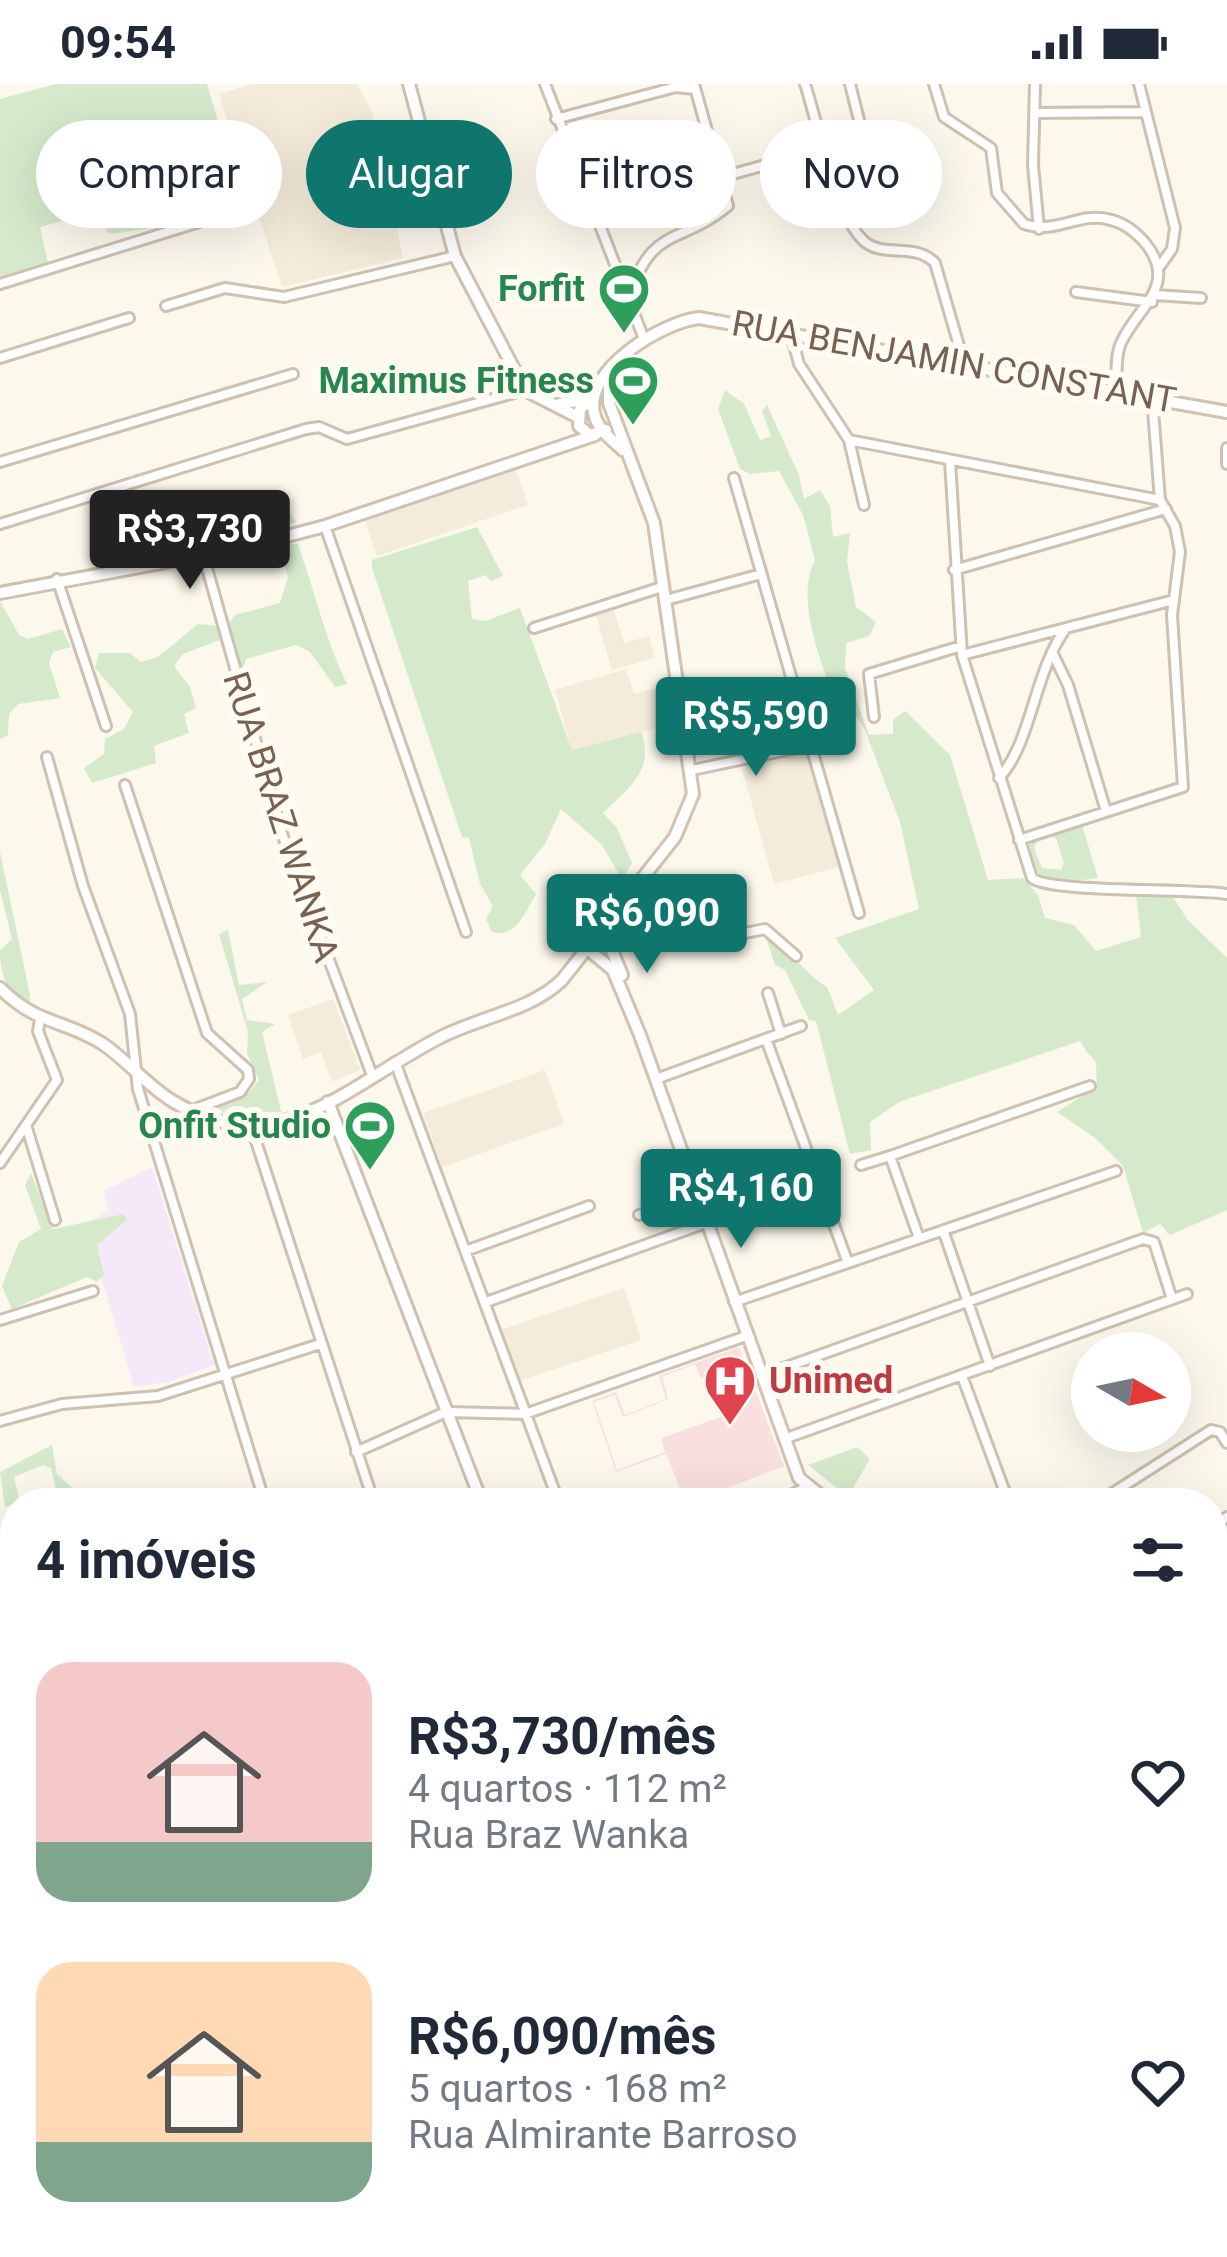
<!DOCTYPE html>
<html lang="pt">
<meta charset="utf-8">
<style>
body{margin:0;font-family:Roboto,sans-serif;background:#f6f6f7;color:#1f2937;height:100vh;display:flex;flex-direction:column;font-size:45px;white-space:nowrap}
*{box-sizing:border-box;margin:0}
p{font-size:39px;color:#747a83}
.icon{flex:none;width:66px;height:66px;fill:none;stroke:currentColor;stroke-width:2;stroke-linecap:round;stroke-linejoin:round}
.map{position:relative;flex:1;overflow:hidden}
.drawer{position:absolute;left:0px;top:1404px;width:1227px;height:771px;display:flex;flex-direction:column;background:#fff;border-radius:48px 48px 0 0;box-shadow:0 12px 48px #0002}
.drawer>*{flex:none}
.banner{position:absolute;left:36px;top:36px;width:1155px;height:108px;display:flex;gap:24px}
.needle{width:78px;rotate:99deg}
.fabs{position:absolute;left:1071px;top:1248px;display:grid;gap:24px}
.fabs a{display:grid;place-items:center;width:120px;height:120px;border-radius:50%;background:#fff;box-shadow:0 12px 48px #0002;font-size:60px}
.price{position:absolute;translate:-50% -102px;padding:0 27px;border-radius:12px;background:#0f766e;color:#fff;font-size:39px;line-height:78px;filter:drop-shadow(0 3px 6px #0008)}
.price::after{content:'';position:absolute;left:50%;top:72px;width:36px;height:27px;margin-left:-18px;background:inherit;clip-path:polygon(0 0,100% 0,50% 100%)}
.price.current{background:#222;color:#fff}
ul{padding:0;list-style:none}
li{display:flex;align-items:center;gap:36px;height:300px;padding:0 36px}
li span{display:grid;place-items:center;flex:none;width:336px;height:240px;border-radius:36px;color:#555}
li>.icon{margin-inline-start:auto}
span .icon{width:144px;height:144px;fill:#fffc;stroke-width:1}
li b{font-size:51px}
h2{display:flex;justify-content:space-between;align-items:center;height:144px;padding:0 36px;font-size:51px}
.pill{padding:0 42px;border-radius:54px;background:#fff;box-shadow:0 12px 48px #0002;font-size:42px;line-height:108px}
.pill.current{background:#0f766e;color:#fff}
.status{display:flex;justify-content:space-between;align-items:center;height:84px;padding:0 60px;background:#fff;direction:ltr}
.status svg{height:33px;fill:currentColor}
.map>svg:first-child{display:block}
.residential{fill:#f4ebda}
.education{fill:#f5e8f9}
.medical{fill:#fadfe0;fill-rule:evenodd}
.green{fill:#d4eaca}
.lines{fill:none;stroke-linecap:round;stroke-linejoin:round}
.stream{stroke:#a7cbd8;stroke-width:3}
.minor-casing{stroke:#cfc1b1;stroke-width:14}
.tertiary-casing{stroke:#cfc1b1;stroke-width:16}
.secondary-casing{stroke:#d2c2af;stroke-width:16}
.minor{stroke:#fff;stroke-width:8}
.tertiary{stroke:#fff;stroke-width:10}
.secondary{stroke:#fff;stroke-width:10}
.labels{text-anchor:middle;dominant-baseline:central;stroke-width:12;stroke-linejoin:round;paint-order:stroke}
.leisure-label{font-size:36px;font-weight:bold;fill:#27864d;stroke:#fefbf3;text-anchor:end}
.street-label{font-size:36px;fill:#78614e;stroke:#fefbf3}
.health-label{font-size:36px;font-weight:bold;fill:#be3a42;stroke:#fefbf3;text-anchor:start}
</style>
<div class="status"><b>09:54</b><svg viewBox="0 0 49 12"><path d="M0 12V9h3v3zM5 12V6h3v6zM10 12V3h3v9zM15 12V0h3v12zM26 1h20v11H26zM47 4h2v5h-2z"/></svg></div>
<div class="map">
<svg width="1227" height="2173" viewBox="0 0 1227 2173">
<rect width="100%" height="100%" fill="#fcf8ec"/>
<path class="residential" d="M253,0h104l16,31 30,143 -121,29 -63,-193z
M515,383l13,38 -151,51 -13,-38z
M614,526l10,33 25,-7 6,22 -43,12 -16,-55z
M626,585l8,25 33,-9 6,39 -101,26 -17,-60z
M806,669l33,114 -65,17 -32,-116z
M333,915l27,71 -28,12 -11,-30 -18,7 -15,-44z
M545,986l19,54 -122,43 -19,-54z
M624,1204l17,52 -122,41 -18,-51z"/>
<path class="education" d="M152,1083l62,198 -45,17 -35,5 -49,-163 24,-14 -5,-19z"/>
<path class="medical" d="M739,1263l45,119 -77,30 1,7h-22l-20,-49 -50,18 -24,-71 24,-9 9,23 41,-16 -7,-23zM695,1280l6,14 15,-5 13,41 -68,24 4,14 -48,18 -23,-68 21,-7 8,22 45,-18 -6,-22z"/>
<path class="green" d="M56,0h151l23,78 -90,29 8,38 -40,5 -27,-69 -20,4 12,49 -33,9 8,36 -48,14v-178z
M725,306l19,14 16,36 11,-4 -9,-25 5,-6 32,70 5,24 16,-9 10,16 3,31 17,-4 -3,29 9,45 20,15 -7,14 -23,7 -1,25 24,67 24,-1v-14l12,-9 45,44 38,125 35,-2 15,17 7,23 29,7 22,26 45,-14 -5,-42 35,-1 16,25 40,39v252l-57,25 -10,-11 -17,9 -20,-67 -28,-28 -38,-26 40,-25c-1,-41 0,-16 -17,-46l-181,61 -29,20 1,28 -21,4 -34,-133 -7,-1 -24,-50 -10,-5 -9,-27c23,8 38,36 61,49l11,28 36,-25 -39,-52 84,-29 -19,-87 -36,-94c-7,-15 -24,-21 -30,-35 -16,-34 -38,-98 -19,-133l-12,-45 -24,-44 -29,3 -10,-5 -22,-60z
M265,424h22l9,14 -36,16 -32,1 -7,-16z
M477,443l26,49 -12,5 -5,-6 -18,6 4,38 13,2 35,-13 52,142 69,-18c14,39 -12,55 -38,81l14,15 15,35 -10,16 -20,-34 -41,-36 -16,35 -25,31 16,19c-11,18 -20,45 -44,38l-6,-13 7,-13 -13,-22 -11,-46 -7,-1 -90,-269v-8z
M290,460h8c17,48 27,95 49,140l-12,3 -25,-35 -14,-7 -50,14 -4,11 20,59 -6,3 -29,-106 8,-11 45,-12 8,-26 -9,-28z
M0,517l19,34 9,4 34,-10 9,18 -18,5 -4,11 11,35 -42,6 -9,10 -1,21 -8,4z
M198,540l21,2 4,13 -40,15 -9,12 16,21 6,21 -12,6 5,19 -35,13 2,17 -64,20 -8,-15 20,-14 1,-15 19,-10 9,-17 -38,-44 4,-15h31l11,9 17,-5z
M1082,741l16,53 -39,5 -20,-7 -10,-31 9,-6 -4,9 8,20 19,2 3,-7 -8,-25 -10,-2z
M0,768l30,143 -1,9c-23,-8 -29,-33 -29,-54l12,-11 -12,-49z
M228,846l11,55 28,-3 -25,17 5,21 28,4 -13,8 20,83c-24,7 -52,11 -68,-12l35,-10 10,-13 -12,-26 1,-22 -29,-98z
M31,1089l22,56 71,-15 3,6 -30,25 7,30 -7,7 -10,-5 -75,32 -10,-23 17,-44 22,-13 -16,-44z
M52,1361l5,29 26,23v6l-26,-9 -6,-26 -8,-3 -29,12 6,26 -15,4 -5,-35z
M857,1363l13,12 -22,38 -40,-32z
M1212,1760l15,5v248l-15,-6z
M371,2160h412l7,13h-410z
M808,2160h259l17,13 -78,-8 -7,8h-187z"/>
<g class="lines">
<path class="stream" d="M1212,1544l15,6"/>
<g class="minor-casing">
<path id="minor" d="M545,0l99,255
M805,0c13,39 30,132 60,158 20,16 50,0 70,21l29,100
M934,0l10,33 47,31 6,45 27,31c31,11 55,-12 83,-5 16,3 29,13 39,25 33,42 -9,63 -25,99 -6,13 -4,32 -5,47
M1035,0l-2,81 6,64
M1139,0l36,144 -3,21 -12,17
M1034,29l112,-1
M556,35l120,-32 18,2
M722,93l43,-12
M838,105l28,-41 -16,-64
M591,122l75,-27
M0,200l238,-74
M1076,208l76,10
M1155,211l46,3
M627,219c24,-80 51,-56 101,-97l-34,-122
M166,222l59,-18 59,9 171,-41
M791,250l8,30 50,76 311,60
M0,274l129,-40
M849,356l15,65
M1227,364v16
M950,377l12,194 70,223c17,15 158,10 195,16
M0,378l293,-88
M734,394l125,435
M0,440l306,-95 13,-2 28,12 178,-49
M325,442l141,406
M203,470l78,277 91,244
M954,486l212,-61
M57,495l49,147
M666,516l95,-26
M534,544l128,-41
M1052,568l16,33 38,126
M962,571l212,-55
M874,633l-5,-43 92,-28
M47,673l36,129 47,128 8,75 127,414
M692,686l119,-25
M999,694c32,-34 35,-104 65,-147
M125,701l82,248 41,37 1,9 -9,13 -50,19
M1019,756l164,-53 -11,-172 8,-63 -5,-26 -15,-26 -8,-103
M643,795l46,58 22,3 54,-11 31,27
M768,909l13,41
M766,955l82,224
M395,978l164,441
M656,995l145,-53
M26,1041l29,95
M252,1045l122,374
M0,1079l57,-83 -19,-49 2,-11
M861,1081l29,-9
M639,1131l57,-20
M943,1146l47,136
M919,1154l-29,-82 200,-70
M468,1166l121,-44
M486,1218l220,-79
M734,1218l382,-131
M0,1236l93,-29
M761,1292l382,-137 11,3 18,57
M962,1292l47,127
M0,1337l62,-17 96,-8 162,-52
M784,1355l403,-145
M356,1368l90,-40 79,2 221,-78
M138,1419l17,-7 5,7
M1097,1419l114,-73 9,2 7,11
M1212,1443l15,-10
M0,1499l15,-5
M0,1639l15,24
M0,1784l15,-10
M2,1897l13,21
M0,2123l15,20
M1212,2141l15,-5
M109,2160l8,13
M241,2160l8,13
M324,2160l9,13
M1018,2160l1,13
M1162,2160l8,13
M31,2173l23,-13"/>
</g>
<g class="tertiary-casing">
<path id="tertiary" d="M409,0l46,172 70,134 53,27
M556,321l38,-8
M0,509l242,-45 83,-22 270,-91
M328,1018l154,401
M794,2160l7,13"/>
</g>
<g class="secondary-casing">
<path id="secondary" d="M594,313l-14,12 -1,17 11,9 16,-5
M623,366c-11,-10 -26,-21 -29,-37 -10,-44 69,-91 105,-95l528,94
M604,847l18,44
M589,866l24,20 27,65 159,443 31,25
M0,904c38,38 64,31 103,56 25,17 44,42 71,58 104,63 174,-17 265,-64 38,-20 93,-28 123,-58l113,-143 18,-43 -39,-271 -45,-120v-17l12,-27
M777,1419l30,-15
M1212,1631l15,11
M0,1900l15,-20
M0,2080l15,-10"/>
</g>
<use href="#minor" class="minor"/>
<use href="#tertiary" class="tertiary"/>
<use href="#secondary" class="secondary"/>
</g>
<defs>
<g id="stadium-pin" transform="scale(2.7)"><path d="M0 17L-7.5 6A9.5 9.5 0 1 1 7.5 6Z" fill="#2e9e5b" stroke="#fefbf3"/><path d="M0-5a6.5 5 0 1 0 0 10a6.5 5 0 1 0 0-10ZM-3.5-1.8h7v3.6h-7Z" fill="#fff"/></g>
<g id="hospital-pin" transform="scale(2.7)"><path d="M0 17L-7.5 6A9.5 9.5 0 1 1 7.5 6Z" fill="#e0444e" stroke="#fefbf3"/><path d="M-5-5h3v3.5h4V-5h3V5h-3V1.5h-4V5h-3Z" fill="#fff"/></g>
</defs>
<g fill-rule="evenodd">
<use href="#stadium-pin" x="624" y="205"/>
<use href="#stadium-pin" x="633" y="297"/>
<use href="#stadium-pin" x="370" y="1042"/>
<use href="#hospital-pin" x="730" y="1297"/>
</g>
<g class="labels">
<g class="leisure-label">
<text x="585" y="205">Forfit</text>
<text x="594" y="297">Maximus Fitness</text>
<text x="331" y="1042">Onfit Studio</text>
</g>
<g class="street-label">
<text transform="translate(954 278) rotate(10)">RUA BENJAMIN CONSTANT</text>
<text transform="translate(281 733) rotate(72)">RUA BRAZ WANKA</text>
</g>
<g class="health-label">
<text x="769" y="1297">Unimed</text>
</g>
</g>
</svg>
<div class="fabs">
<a><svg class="needle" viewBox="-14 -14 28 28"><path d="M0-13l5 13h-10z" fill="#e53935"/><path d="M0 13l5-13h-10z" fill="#747a83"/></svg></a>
</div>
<b class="price current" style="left:190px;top:508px">R$3,730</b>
<b class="price" style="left:756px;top:695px">R$5,590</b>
<b class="price" style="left:647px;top:892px">R$6,090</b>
<b class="price" style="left:741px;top:1167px">R$4,160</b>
<div class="banner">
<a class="pill">Comprar</a>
<a class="pill current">Alugar</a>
<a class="pill">Filtros</a>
<a class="pill">Novo</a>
</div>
<section class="drawer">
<h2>4 imóveis<svg class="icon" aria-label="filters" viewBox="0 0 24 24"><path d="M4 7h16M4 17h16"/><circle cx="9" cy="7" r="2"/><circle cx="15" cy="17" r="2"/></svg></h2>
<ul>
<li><span style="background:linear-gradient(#f6c9c9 75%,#7fa58c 0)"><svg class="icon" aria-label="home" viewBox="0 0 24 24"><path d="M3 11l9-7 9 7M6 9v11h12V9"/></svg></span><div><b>R$3,730/mês</b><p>4 quartos · 112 m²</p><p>Rua Braz Wanka</p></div><svg class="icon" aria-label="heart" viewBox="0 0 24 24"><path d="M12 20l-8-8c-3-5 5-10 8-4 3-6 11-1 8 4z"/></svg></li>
<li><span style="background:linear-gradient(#ffd9b3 75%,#7fa58c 0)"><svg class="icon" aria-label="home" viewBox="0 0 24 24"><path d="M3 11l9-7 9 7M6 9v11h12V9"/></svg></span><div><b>R$6,090/mês</b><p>5 quartos · 168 m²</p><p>Rua Almirante Barroso</p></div><svg class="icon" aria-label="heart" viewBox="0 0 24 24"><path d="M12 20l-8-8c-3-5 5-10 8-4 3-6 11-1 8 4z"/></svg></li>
</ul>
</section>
</div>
